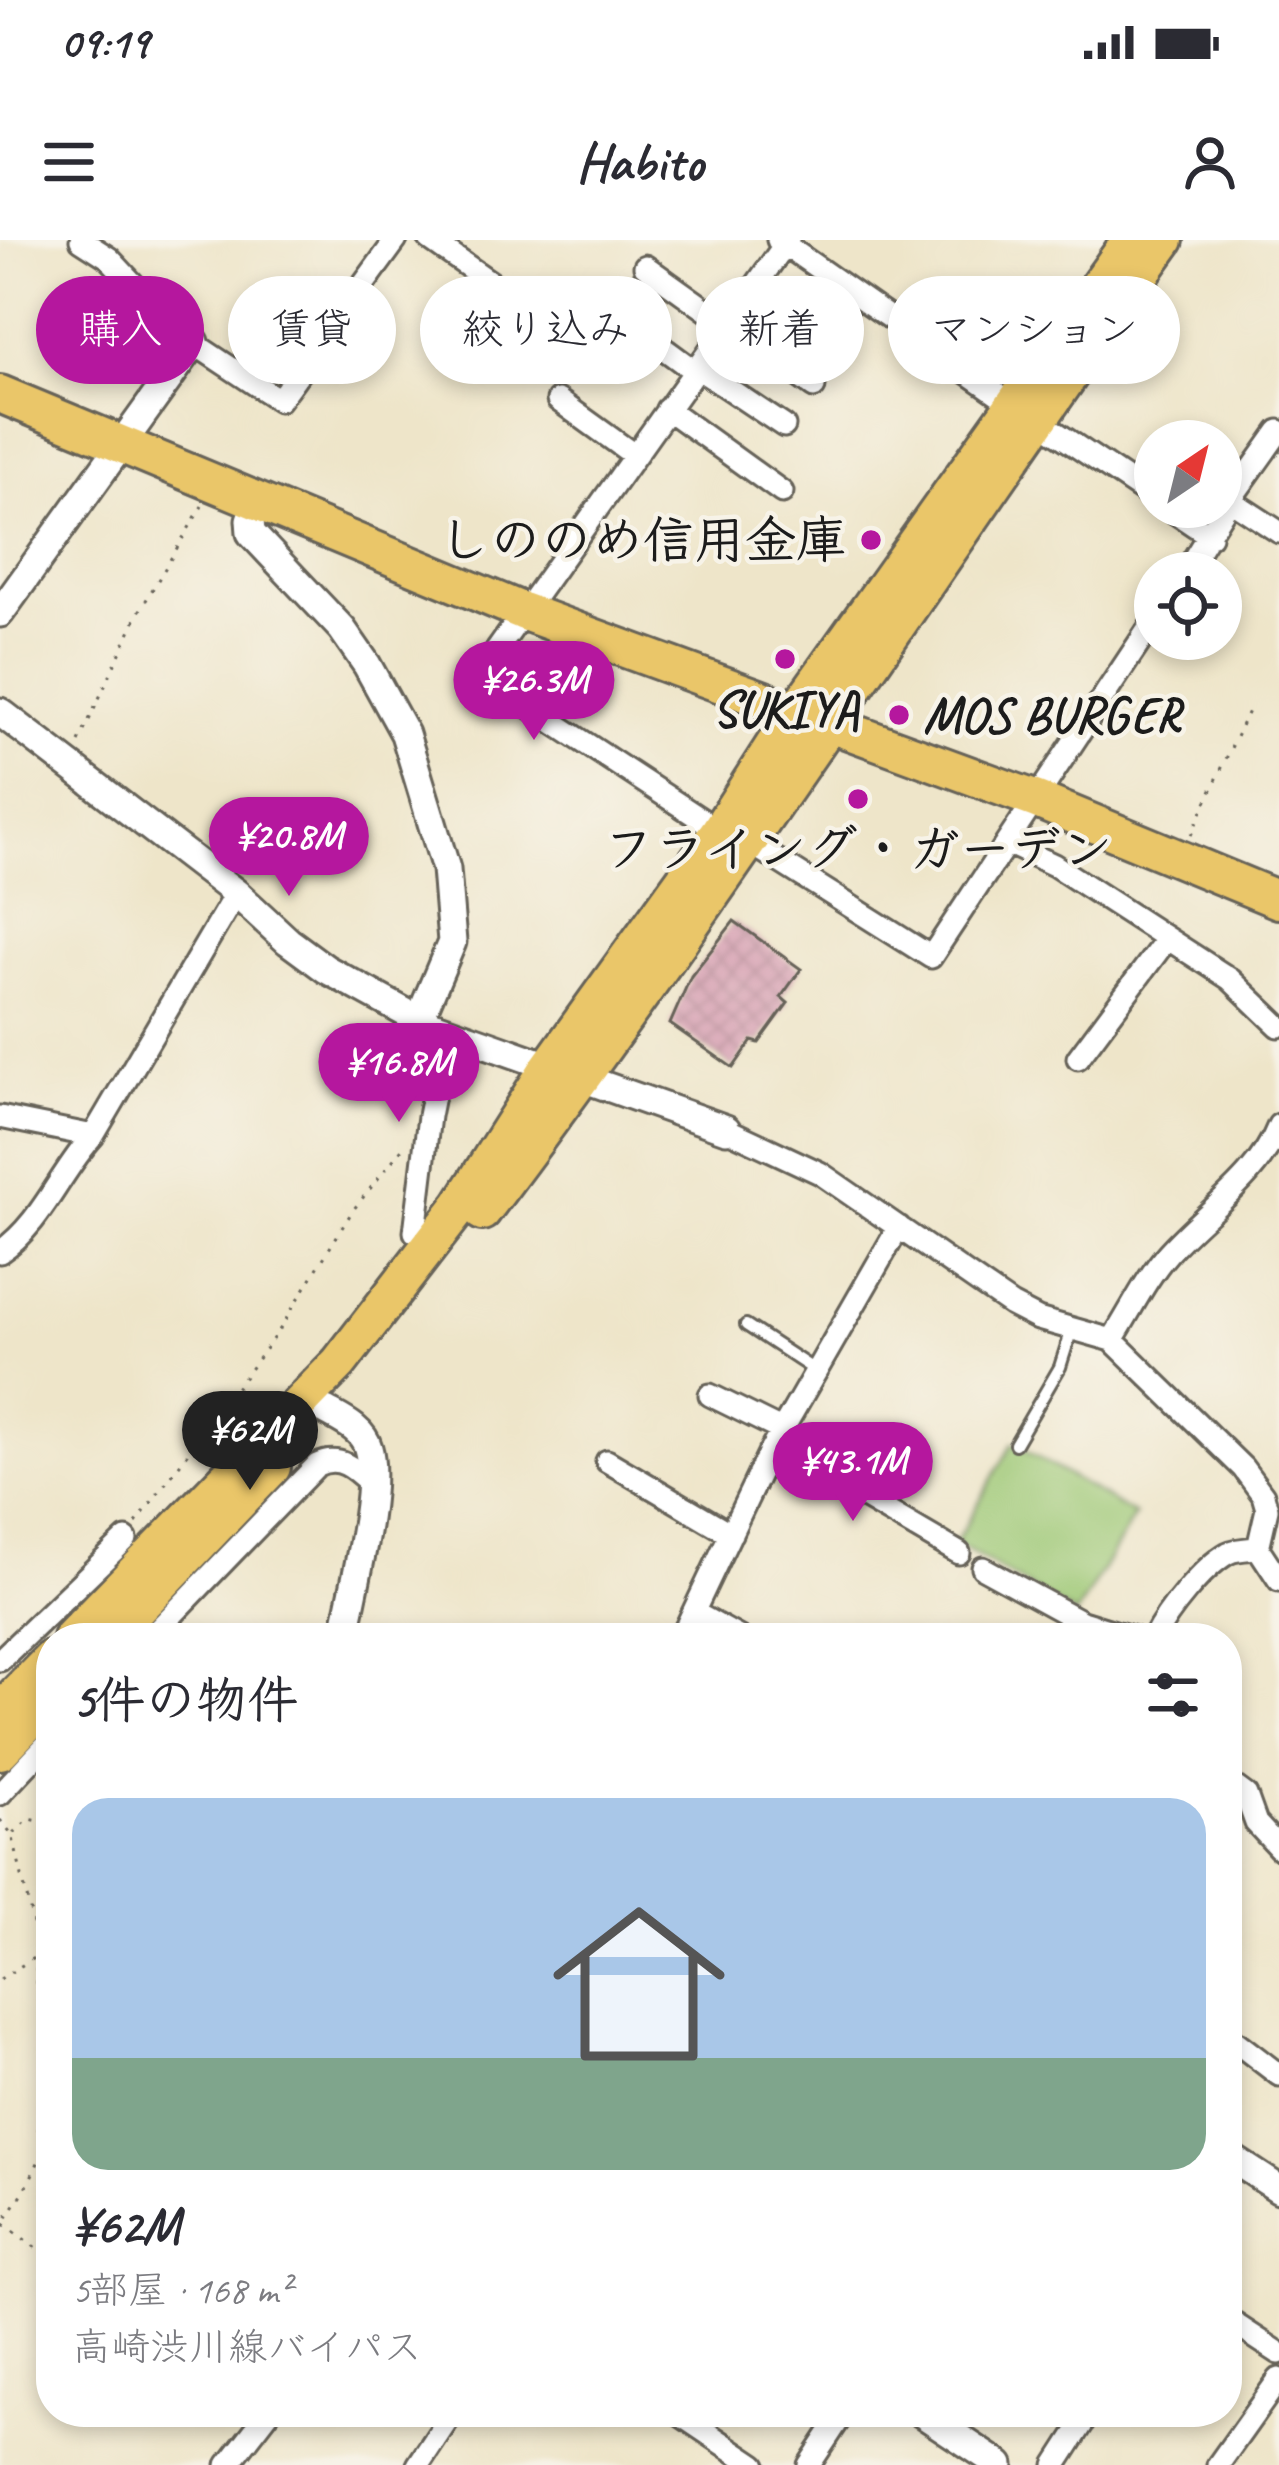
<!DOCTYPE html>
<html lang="ja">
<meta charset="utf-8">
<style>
body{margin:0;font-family:Caveat,"Klee One",sans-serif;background:#f2f2f3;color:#2b2b33;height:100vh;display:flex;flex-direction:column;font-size:45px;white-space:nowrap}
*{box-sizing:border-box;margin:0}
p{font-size:39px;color:#7c7c81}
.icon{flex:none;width:66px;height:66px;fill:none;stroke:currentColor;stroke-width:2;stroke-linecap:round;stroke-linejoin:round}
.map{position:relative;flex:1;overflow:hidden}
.drawer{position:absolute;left:36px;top:1383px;width:1206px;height:804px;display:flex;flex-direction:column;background:#fff;border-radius:48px;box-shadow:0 6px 18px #0003}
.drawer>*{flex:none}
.guide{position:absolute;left:36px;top:36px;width:1209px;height:108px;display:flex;gap:24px}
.needle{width:78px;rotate:35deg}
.buttons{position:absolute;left:1134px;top:180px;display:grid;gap:24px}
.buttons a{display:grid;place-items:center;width:108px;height:108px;border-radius:50%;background:#fff;box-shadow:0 6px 18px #0003;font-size:60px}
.price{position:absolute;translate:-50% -102px;padding:0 27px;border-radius:42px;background:#b5179e;color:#fff;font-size:39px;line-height:78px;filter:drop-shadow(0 3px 6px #0008)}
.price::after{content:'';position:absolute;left:50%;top:72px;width:36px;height:27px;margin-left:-18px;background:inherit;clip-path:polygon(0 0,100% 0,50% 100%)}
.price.selected{background:#222;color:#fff}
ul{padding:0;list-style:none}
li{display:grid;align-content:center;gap:24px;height:636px;padding:0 36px}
li span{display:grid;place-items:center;height:372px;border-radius:36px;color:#555}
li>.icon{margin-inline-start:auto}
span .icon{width:216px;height:216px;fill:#fffc;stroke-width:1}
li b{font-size:51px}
h2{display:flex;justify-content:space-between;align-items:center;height:144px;padding:0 36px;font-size:51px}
.chip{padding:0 42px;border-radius:54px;background:#fff;box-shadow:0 6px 18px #0003;font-size:42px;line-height:108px}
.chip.selected{background:#b5179e;color:#fff}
.status{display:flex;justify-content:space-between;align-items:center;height:84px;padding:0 60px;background:#fff;direction:ltr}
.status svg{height:33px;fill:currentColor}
header{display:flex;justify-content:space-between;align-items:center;height:156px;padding:0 36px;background:#fff;font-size:54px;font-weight:700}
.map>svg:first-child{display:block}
.green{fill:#9dc875;stroke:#5c7248;stroke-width:3}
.building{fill:url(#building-cross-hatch)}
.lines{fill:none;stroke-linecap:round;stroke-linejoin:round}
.service-casing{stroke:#666259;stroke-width:16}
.minor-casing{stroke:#666259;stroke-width:27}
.tertiary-casing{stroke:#666259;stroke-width:33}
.primary-casing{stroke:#666259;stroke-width:42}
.path{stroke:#666259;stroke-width:3;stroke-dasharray:3 9;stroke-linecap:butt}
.service{stroke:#fff;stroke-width:10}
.minor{stroke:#fff;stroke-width:21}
.tertiary{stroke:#fff;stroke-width:27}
.primary{stroke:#eac669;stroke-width:36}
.poi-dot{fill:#b5179e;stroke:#f7f3e8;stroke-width:4.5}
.labels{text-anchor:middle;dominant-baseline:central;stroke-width:9;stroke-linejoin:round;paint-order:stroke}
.poi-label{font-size:51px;font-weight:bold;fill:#1c1c1c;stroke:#f7f3e8}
</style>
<div class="status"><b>09:19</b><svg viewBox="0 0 49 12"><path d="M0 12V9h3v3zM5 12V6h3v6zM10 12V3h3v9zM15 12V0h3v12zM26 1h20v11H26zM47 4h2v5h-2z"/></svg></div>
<header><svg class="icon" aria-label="menu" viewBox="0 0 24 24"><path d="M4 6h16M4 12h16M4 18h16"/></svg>Habito<svg class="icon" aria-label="person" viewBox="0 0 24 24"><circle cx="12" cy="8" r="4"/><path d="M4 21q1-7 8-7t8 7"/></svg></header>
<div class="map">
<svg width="1279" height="2225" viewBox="0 0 1279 2225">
<defs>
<pattern id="building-cross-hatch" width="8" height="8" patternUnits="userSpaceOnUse" patternTransform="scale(3)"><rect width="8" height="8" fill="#d7a1b3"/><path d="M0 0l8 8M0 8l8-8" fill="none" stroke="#b88a99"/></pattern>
</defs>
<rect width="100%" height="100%" fill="#f7f3e8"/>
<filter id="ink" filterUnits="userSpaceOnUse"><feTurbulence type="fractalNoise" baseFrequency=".00833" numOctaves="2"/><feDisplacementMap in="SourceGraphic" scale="24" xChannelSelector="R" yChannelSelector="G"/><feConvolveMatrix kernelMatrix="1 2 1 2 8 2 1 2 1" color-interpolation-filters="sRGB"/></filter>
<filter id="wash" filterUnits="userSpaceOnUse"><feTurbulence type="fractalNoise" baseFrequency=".004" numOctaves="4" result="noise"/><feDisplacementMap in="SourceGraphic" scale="48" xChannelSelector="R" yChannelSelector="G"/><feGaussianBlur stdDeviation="2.7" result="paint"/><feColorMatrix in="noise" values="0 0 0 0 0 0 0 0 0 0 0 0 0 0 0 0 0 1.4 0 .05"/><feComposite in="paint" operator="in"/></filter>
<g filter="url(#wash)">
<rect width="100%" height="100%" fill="#eee5c9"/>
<path class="green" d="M1013,1203l122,72 -59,100 -121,-72z"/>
<g id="blocks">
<path class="building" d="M734,681l67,48 -20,28 7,6 -29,40 -7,-2 -19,27 -63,-44 21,-48z"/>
</g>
</g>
<g filter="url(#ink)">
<use href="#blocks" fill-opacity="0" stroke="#666259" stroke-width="3"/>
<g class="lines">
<g class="service-casing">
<path id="service" d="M746,1085l70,46
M1015,1204l45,-77 12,-38"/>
</g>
<g class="minor-casing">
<path id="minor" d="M81,0l28,18 72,77 98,65 117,-160
M430,0l76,53
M778,0l236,165
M645,26l169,121
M592,56l101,74
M696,127l88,59
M558,160l76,55
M667,169l115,83
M1036,179l119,80
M1230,260l49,32
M1167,267l43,29
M1185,333l45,-73 49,-69
M719,591l-239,-157 308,-434
M747,601l184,116 224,-338
M1009,604l45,21 176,114 49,47
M1078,818l88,-118
M0,877l93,19
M726,889l94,44 191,132 27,14 74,21 131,128 20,27 4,14 -9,39c-9,1 -22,1 -30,5 -26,15 -61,59 -74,85
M415,992l14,-116 17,-87
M0,1012c43,-30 59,-79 93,-116l143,-243
M1112,1100c18,-28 34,-62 56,-87 37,-42 90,-74 111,-128
M710,1155l71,35
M769,1213l96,45 94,55
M607,1221l124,73
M1258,1308l21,32
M983,1328l99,54 52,16
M695,1373l45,25
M150,1398l167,-173c23,-11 38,4 54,19
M681,1398l88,-185 130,-226
M0,1420l126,-121
M1227,1541l19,14 10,28 23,25
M0,1554l51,-54
M1227,1795l52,40
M1227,2079l52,34
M676,2172l79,53
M228,2225l41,-53
M418,2225l35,-53
M809,2225l35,-53
M1056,2225l34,-53
M1218,2225l61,-86"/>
</g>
<g class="tertiary-casing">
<path id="tertiary" d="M256,262l-6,18 1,13 91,96 25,36 38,69 41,135 6,73 -33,78
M0,373l195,-271
M0,472l236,181 52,48 38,28 93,51 307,109
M326,1171c16,9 37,18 42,37 12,40 -16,145 -24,190
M1227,1915l52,34
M920,2172l80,53"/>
</g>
<g class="primary-casing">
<path id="primary" d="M0,154l522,217 515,189 242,100
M482,972c239,-316 452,-650 683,-972
M71,1398l268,-275 123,-159 87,-137 170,-236 77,-120 335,-471
M109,1398l163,-171
M0,1471l51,-52
M0,1511l51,-53"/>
</g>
<path class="path" d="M79,502l60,-130 63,-106
M1191,595l57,-124
M136,1283l144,-194 73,-119 52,-65
M0,1580l12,14 25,106 -1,43 15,25
M14,1593l15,-14 22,4
M0,1739l51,-32
M4,1984l47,35
M0,1987l26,-39 17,-36 -5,-24 9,-54 4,-5"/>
<use href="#service" class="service"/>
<use href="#minor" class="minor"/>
<use href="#tertiary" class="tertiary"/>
<use href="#primary" class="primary"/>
</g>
</g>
<g class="poi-dot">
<circle cx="871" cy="300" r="12"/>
<circle cx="785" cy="419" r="12"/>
<circle cx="899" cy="475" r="12"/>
<circle cx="858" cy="559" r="12"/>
</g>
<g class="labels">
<g class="poi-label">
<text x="847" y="300" text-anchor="end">しののめ信用金庫</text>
<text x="785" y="469">SUKIYA</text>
<text x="923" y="475" text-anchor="start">MOS BURGER</text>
<text x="858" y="609">フライング・ガーデン</text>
</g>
</g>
</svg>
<div class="buttons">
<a><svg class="needle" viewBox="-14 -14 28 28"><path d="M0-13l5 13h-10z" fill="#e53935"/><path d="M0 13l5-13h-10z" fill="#7c7c81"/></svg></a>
<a><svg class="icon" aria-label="locate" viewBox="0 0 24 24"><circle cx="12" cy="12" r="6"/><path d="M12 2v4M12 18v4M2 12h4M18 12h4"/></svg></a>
</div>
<b class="price" style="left:534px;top:503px">¥26.3M</b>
<b class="price" style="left:289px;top:659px">¥20.8M</b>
<b class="price" style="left:399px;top:885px">¥16.8M</b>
<b class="price selected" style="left:250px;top:1253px">¥62M</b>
<b class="price" style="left:853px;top:1284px">¥43.1M</b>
<div class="guide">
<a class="chip selected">購入</a>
<a class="chip">賃貸</a>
<a class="chip">絞り込み</a>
<a class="chip">新着</a>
<a class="chip">マンション</a>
</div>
<section class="drawer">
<h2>5件の物件<svg class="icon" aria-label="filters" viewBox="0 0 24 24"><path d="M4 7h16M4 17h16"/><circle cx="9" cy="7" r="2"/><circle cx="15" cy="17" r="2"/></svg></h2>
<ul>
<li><span style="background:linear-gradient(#a9c7e8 70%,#7fa58c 0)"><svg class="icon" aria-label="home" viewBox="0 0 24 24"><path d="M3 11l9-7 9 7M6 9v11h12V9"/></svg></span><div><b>¥62M</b><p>5部屋 · 168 m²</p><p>高崎渋川線バイパス</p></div></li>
</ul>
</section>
</div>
